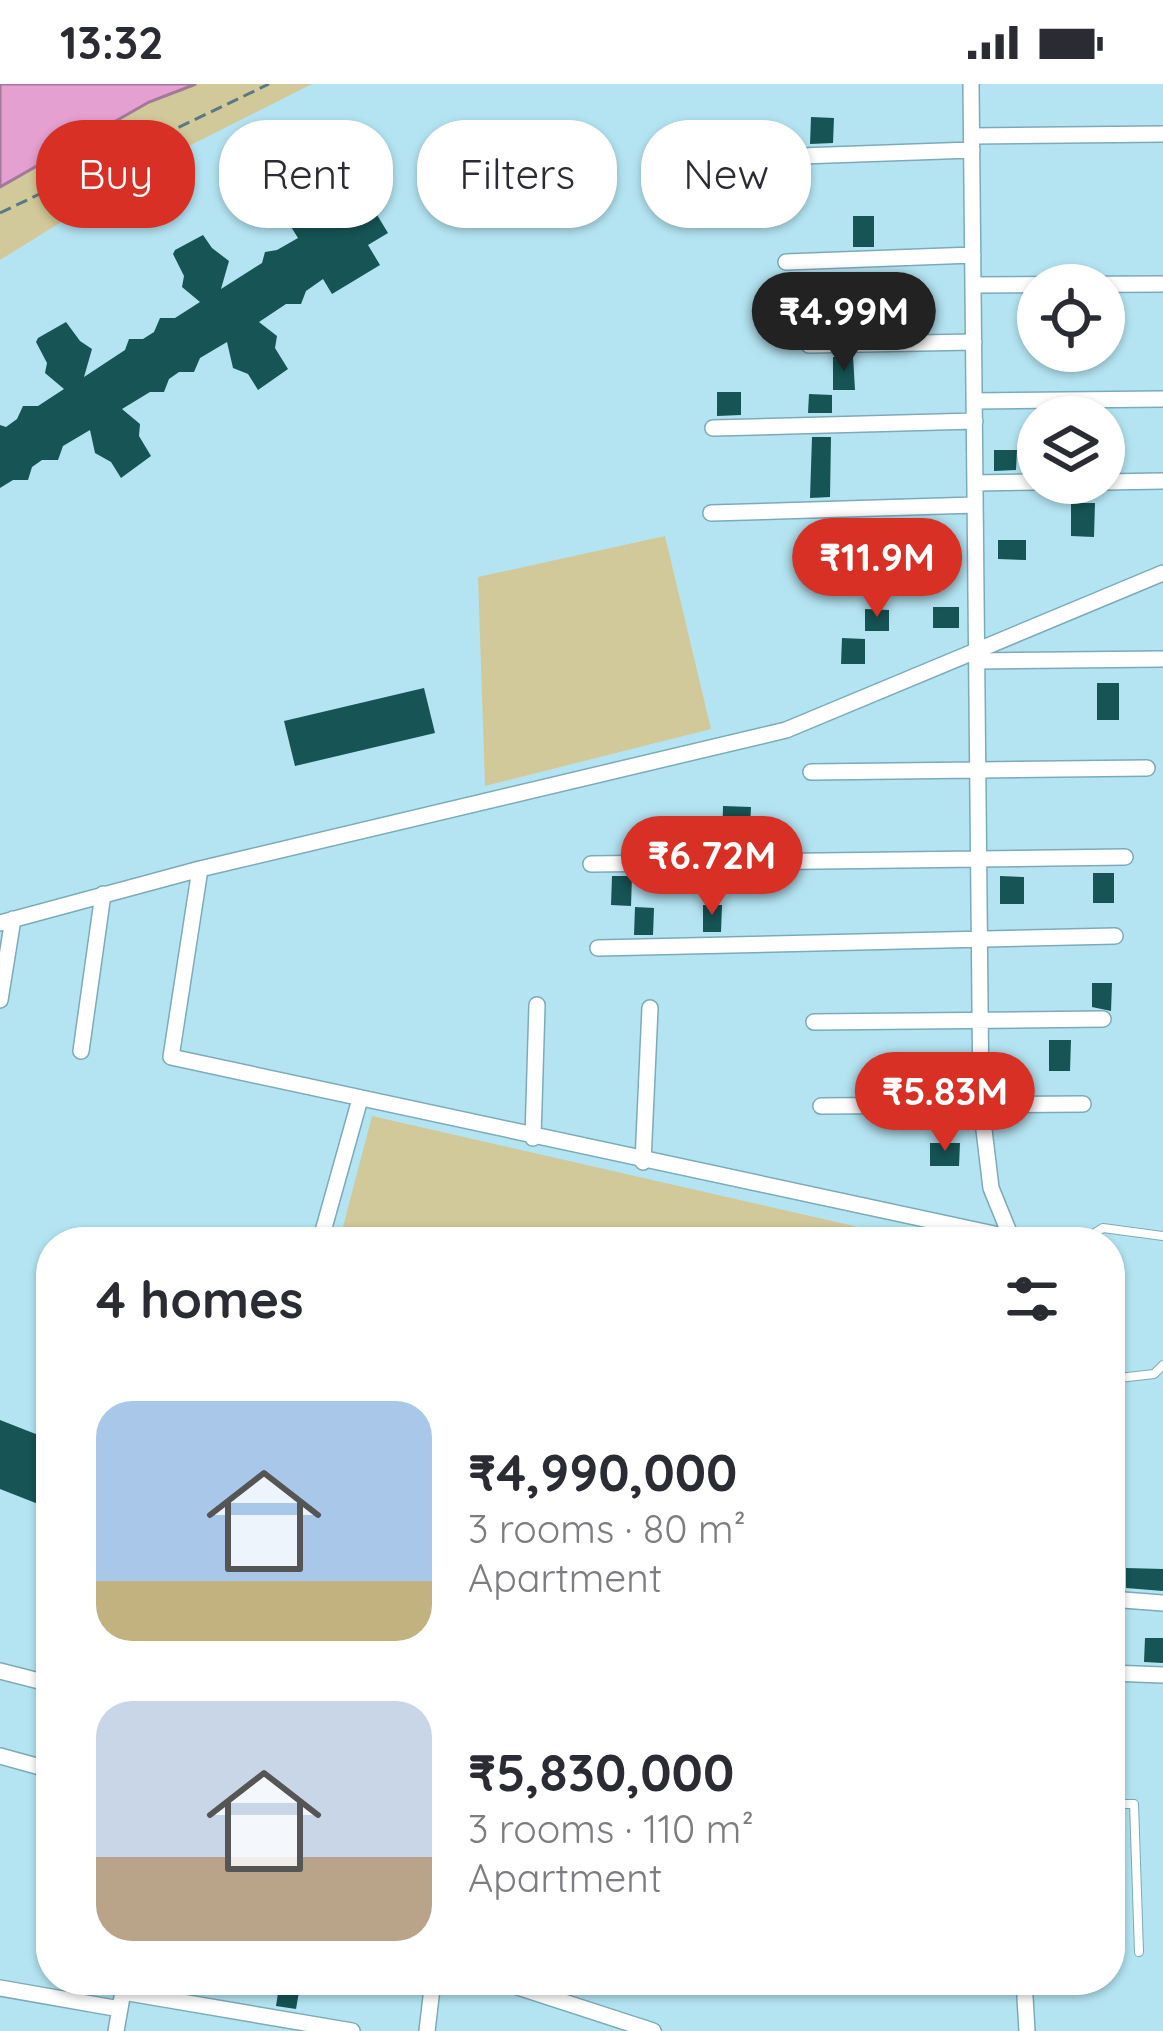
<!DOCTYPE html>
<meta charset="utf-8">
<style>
body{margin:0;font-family:Quicksand,sans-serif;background:#f7f7f7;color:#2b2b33;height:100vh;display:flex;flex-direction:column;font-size:45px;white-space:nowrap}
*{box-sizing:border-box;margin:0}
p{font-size:39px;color:#7c7c81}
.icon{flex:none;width:66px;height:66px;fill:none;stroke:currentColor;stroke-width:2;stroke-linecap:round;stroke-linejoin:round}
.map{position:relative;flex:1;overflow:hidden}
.panel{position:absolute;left:36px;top:1143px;width:1089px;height:768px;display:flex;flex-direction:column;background:#fff;border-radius:48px;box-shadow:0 3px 9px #0004}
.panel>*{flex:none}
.top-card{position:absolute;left:36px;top:36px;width:1092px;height:108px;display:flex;gap:24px}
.controls{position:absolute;left:1017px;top:180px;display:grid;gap:24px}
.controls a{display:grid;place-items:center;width:108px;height:108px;border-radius:50%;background:#fff;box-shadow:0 3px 9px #0004;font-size:60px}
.price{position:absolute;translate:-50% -102px;padding:0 27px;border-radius:42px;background:#d93025;color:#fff;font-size:39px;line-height:78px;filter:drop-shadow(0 3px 6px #0008)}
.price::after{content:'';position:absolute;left:50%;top:72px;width:36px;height:27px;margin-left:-18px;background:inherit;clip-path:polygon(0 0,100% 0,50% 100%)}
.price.selected{background:#222;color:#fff}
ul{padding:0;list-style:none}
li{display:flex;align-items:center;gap:36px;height:300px;padding:0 60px}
li span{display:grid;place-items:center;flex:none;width:336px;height:240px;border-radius:36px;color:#555}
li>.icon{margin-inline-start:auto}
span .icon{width:144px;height:144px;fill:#fffc;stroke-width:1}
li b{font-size:51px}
h2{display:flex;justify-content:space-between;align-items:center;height:144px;padding:0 60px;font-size:51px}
.chip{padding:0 42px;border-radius:48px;background:#fff;box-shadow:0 3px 9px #0004;font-size:42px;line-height:108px}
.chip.selected{background:#d93025;color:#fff}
.status{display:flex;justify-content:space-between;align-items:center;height:84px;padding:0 60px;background:#fff;direction:ltr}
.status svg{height:33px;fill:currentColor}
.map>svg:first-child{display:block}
.green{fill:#d2c99a}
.water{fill:#e4a0d0;stroke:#a2789b;stroke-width:3}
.building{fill:#165455}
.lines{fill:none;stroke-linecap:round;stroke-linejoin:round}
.lane-casing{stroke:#7cabb8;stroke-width:10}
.street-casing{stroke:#7cabb8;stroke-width:18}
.path{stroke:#597983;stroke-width:3;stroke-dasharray:12 6;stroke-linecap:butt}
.lane{stroke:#fff;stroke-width:8}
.street{stroke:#fff;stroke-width:15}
</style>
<div class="status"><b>13:32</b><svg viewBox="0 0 49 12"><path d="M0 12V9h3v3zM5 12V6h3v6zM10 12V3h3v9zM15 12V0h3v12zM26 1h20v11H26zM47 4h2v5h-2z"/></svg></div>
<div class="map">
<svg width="1163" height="1947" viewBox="0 0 1163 1947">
<rect width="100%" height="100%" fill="#b4e4f2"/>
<path class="green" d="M196,0h116l-149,75 -163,101v-73l149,-85z
M665,452l46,193 -226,57 -7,-209z
M372,1032l552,126h-585z"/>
<path class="water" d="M0,0h196l-47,18 -149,85z"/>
<path class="building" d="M811,33l23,1 -1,25 -23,1z
M335,109l12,20 21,-13 20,33 -20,12 12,20 -48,29 -9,-15 -17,12 -5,13h-15l-27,18 18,14 -2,12 13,21 -30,21 -10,-16 -15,-6 -6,-26 -27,16 -6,14h-15l-10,7 -5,13h-14l-28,17 18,15 -1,12 12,20 -30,22 -10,-16 -16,-9 -5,-23 -27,16 -5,14h-16l-10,7 -4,13h-15l-13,8v-63l6,2 11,-8 6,-13h15l26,-17 -19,-16 2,-10 -11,-21 2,-4 28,-16 14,19 12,8 -8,28 41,-27 4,-11h14l11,-7 6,-14h15l25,-16 -18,-15 2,-11 -11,-22 2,-4 28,-15 9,13 17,13 -8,28 41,-26 3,-11 12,-2 21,-12 -10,-16z
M853,132h21v31h-21z
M832,192h22l-1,56 -22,1z
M853,272l2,34h-22v-33z
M717,308h24v23l-24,1z
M809,310l23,1v18h-24z
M812,353h19l-1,60 -20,1z
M994,366h23l-1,20 -22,1z
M1071,419h24l-1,34 -23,-1z
M998,456h28v20l-28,-1z
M889,472l42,1v32h-42z
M933,523h26v21h-26z
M865,525l24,1v21h-24z
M842,554l23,1v25h-24z
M1097,599h22v37h-22z
M424,604l11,45 -140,33 -11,-45z
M723,722l28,1 -2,40h-27z
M1093,789h21v30h-21z
M612,792h20l-1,30 -20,-1z
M1000,792l24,1v27h-24z
M703,821h19l-1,27h-18z
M635,823l19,1 -1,27h-19z
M1092,899h20l-1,28 -19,-4z
M1049,956h22l-1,31h-21z
M930,1059h30l-1,23h-29z
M0,1336l51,20v69l-51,-20z
M1126,1484l37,1v22l-37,-3z
M1145,1554h18v25l-19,-1z
M280,1896h21l-5,29 -20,-3z"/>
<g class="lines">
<g class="lane-casing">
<path id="lane" d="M1080,1158l23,-14 60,8
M1110,1295l44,-5 9,-9
M1110,1720h24l5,148"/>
</g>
<g class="street-casing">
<path id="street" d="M971,0l10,1021 10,83 22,54
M972,52l191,-2
M801,72l171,-6
M786,178l187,-7
M973,201l190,-1
M809,261l165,-3
M974,317l189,-2
M713,344l262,-7
M1104,398l59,-1
M975,399l63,-1
M711,429l264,-8
M977,577l184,-2
M811,688l336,-4
M591,780l534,-7
M200,785l-29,188 837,180
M0,839l200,-54 586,-139 377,-157
M598,864l517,-12
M0,916l13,-81
M814,938l289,-3
M81,967l22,-157
M821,1022l262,-2
M533,1054l4,-133
M643,1078l7,-154
M320,1158l40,-143
M1110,1515l53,4
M0,1587l51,13
M1110,1589l53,2
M0,1672l51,14
M496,1896l157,51
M1024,1896l3,51
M0,1904l120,21
M123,1908l229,39
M116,1947l9,-51
M427,1947l6,-51"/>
</g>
<path class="path" d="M0,129l269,-129"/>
<use href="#lane" class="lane"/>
<use href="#street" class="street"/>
</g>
</svg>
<div class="controls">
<a><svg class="icon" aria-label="locate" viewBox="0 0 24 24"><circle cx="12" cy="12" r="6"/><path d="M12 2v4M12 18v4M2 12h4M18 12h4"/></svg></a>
<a><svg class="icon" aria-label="layers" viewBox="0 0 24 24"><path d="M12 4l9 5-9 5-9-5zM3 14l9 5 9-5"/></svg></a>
</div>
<b class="price selected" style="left:844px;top:290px">₹4.99M</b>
<b class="price" style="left:877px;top:536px">₹11.9M</b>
<b class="price" style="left:712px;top:834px">₹6.72M</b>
<b class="price" style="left:945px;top:1070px">₹5.83M</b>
<div class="top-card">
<a class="chip selected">Buy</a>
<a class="chip">Rent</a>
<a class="chip">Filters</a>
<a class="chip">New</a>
</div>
<section class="panel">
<h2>4 homes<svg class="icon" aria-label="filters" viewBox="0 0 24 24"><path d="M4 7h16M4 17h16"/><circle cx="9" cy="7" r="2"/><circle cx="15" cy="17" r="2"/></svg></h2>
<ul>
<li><span style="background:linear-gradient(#a9c7e8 75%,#c2b280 0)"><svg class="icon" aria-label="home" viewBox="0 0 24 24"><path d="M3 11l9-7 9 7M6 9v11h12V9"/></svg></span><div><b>₹4,990,000</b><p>3 rooms · 80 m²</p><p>Apartment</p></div></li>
<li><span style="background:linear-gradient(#c9d6e8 65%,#b9a48a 0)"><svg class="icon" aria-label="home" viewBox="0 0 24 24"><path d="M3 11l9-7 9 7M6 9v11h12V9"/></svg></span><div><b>₹5,830,000</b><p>3 rooms · 110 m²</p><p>Apartment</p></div></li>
</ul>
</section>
</div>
